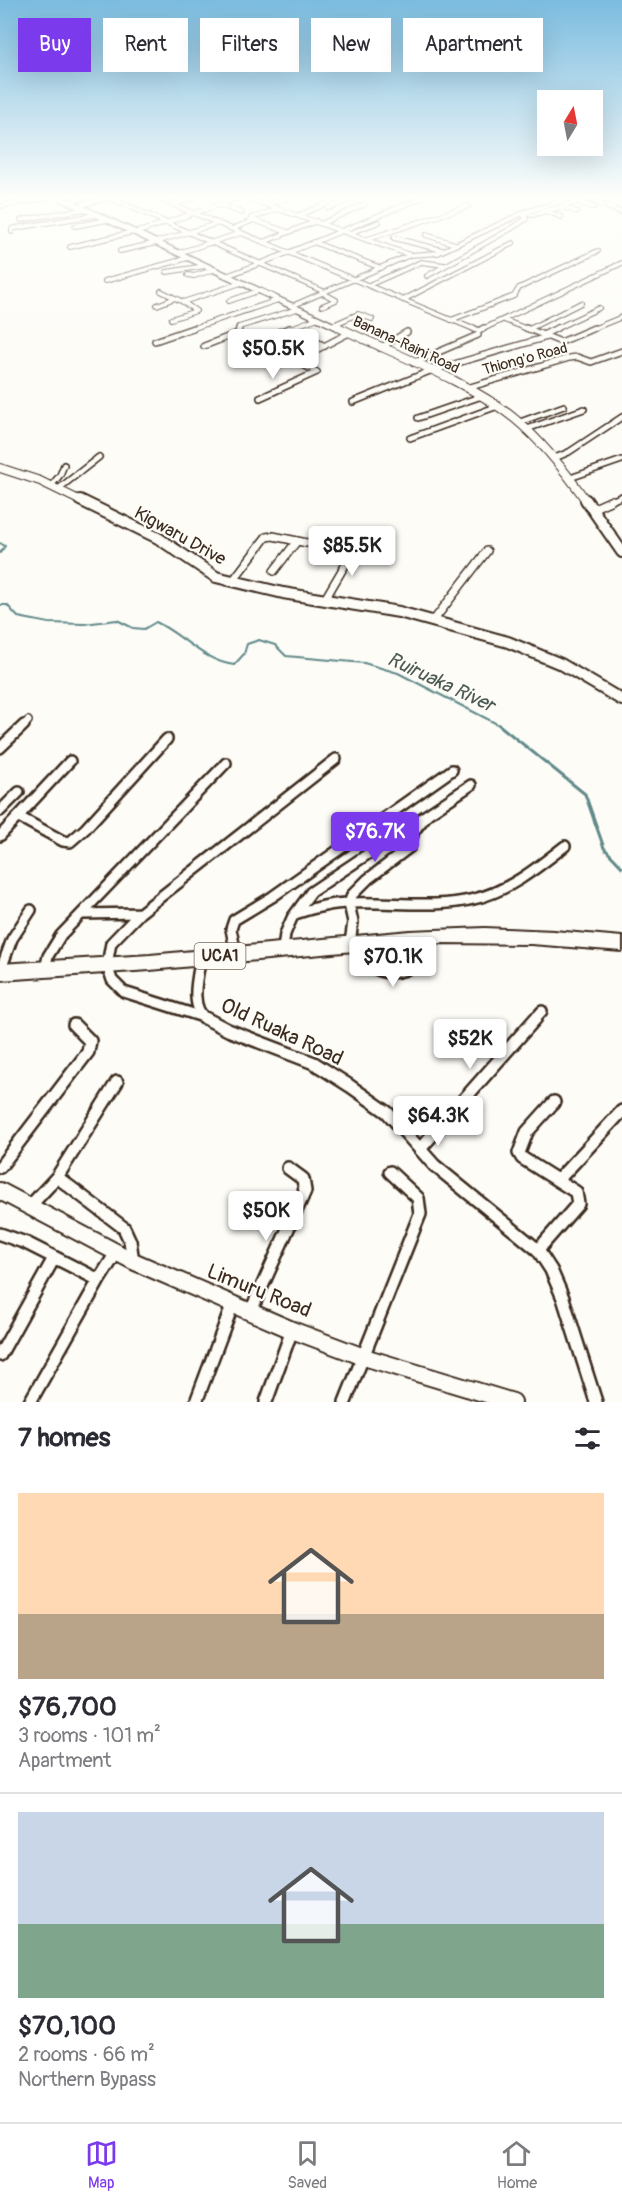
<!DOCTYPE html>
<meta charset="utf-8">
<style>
body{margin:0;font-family:Pangolin,sans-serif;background:#f7f7f7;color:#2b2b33;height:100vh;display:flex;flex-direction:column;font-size:22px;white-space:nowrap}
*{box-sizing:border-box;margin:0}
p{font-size:20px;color:#7c7c81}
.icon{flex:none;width:33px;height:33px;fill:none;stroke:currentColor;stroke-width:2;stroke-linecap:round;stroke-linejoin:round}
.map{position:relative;height:1402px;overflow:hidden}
.side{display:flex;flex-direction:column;background:#fff;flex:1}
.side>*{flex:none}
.banner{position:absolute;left:18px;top:18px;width:586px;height:54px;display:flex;gap:12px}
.needle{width:39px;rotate:10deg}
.tools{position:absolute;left:537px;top:90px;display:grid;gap:12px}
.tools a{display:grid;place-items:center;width:66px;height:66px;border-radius:0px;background:#fff;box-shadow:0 6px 24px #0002;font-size:30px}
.price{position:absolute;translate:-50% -51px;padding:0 14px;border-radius:6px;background:#fff;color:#222;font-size:20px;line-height:39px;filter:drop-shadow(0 2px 3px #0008)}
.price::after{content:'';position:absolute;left:50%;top:36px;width:18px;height:14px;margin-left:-9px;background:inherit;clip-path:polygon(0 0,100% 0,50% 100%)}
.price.on{background:#7c3aed;color:#fff}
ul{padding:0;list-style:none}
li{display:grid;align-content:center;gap:12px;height:318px;padding:0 18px}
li+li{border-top:2px solid #e1e1e2}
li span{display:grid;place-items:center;height:186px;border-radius:0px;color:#555}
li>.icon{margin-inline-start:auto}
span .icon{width:108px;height:108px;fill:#fffc;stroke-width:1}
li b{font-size:26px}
h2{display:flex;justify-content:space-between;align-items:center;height:72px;padding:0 18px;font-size:26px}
.chip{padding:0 21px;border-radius:0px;background:#fff;box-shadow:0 6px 24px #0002;font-size:21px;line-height:54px}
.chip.on{background:#7c3aed;color:#fff}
.tab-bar{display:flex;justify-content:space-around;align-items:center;height:84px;border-top:2px solid #e1e1e2;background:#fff;font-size:16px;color:#7c7c81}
.tab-bar a{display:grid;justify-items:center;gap:3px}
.tab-bar .on{color:#7c3aed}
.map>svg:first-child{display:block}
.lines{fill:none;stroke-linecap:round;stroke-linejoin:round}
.stream-far1{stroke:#608989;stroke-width:2}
.stream{stroke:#608989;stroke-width:3}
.street-far4-casing{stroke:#3b2a1e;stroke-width:6}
.street-far3-casing{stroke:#3b2a1e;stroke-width:8}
.street-far2-casing{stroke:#3b2a1e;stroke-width:10}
.street-far1-casing{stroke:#3b2a1e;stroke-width:14}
.street-casing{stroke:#3b2a1e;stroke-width:16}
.secondary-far3-casing{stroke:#3b2a1e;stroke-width:8}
.secondary-far2-casing{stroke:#3b2a1e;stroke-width:10}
.secondary-far1-casing{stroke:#3b2a1e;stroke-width:14}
.secondary-casing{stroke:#3b2a1e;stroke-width:20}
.primary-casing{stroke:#3b2a1e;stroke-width:4}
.street-far4{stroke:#fdfcf7;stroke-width:4}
.street-far3{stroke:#fdfcf7;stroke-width:5}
.street-far2{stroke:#fdfcf7;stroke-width:7}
.street-far1{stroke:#fdfcf7;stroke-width:9}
.street{stroke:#fdfcf7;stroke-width:11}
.secondary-far3{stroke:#fdfcf7;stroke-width:5}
.secondary-far2{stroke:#fdfcf7;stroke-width:8}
.secondary-far1{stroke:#fdfcf7;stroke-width:10}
.secondary{stroke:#fdfcf7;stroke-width:16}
.primary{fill:#fdfcf7;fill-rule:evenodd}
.labels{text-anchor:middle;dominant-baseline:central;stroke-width:4.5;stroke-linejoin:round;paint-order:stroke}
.far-street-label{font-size:15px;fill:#3b2a1e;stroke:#fdfcf7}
.shield{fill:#fdfcf7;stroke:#75695f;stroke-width:1.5}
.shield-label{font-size:16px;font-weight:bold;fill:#3b2a1e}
.street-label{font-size:18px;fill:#3b2a1e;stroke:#fdfcf7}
.water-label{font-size:20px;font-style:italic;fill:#4d5a54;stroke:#fdfcf7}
.near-street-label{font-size:21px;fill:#3b2a1e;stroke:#fdfcf7}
</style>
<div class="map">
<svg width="622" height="1402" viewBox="0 0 622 1402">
<rect width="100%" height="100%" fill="#fdfcf7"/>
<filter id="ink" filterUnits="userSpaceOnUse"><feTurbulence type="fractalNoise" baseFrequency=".0167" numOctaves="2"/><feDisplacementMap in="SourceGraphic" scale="12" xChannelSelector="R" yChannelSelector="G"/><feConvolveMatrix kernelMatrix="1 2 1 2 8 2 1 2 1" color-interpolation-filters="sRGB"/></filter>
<g filter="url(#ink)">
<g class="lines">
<path class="stream-far1" d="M0,543l5,3 -5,7
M0,605h7l11,12 31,6 35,1 33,-4 16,8 11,1 12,-7c27,13 47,39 78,43l10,-11 3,-10 12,-4 16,5 11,11 78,7 34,10 103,53"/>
<path class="stream" d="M499,725l86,69 19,54 18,19"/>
<g class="street-far4-casing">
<path id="street-far4" d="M110,198l215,94
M157,198l319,132
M247,198l163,57
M572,198l-47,14 7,3 45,-13 16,5
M586,198l36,15
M69,202l13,-4
M173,204l21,-6
M264,204l24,-6
M220,205l22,8
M0,206l47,-8
M78,206l28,-8
M562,207l15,5
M328,208l28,-10
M546,211l15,6
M299,215l42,-17
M21,220l63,-11
M254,220l33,12
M323,223l42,-19
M75,226l32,-6
M232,229l22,-9 -3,-2 28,-9
M12,232v-3l4,-1 80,-13
M135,233l104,-35
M350,233l29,-11
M426,235l29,9
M394,238l48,12
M368,239l100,-33
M156,242l63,-19
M264,242l53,-21
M313,242l68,26
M70,247l63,-15
M120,251l36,-8
M178,253l63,-20
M167,272l38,-6
M188,275l6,1 19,-6
M226,276c67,-23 130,-52 196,-78
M427,276l87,-49 12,-8 -2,-4 3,-1
M105,281l83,-23
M369,285l52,-23 23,3
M161,291l22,11 58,-19
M403,300l110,-57
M229,301l29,-10
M157,305l18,-7
M292,306l118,-51 28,-2 87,-41
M322,306l14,-6 -13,-7
M171,319l25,-8 -13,-9
M451,320l63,-24 5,-8 79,-37
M504,320l26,10
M333,325l25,-11 14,5
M529,329l52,-26
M188,330l90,-30
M239,330v-3l58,-18
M285,330l33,-12
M481,330l141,-67
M553,330l46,-22
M590,330l32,-13"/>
</g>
<g class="street-far3-casing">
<path id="street-far3" d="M473,328l6,3 5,-3
M526,328l35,14 33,-14
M299,334l26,12
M543,335l14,-7
M268,336l21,-8
M155,341l38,-13
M204,346l34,-13 1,-5
M380,348l27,-16
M413,363l65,-28
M467,388l102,-30 8,-1 14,5 31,-11
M260,398l57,-26 -22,-11 54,-28
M353,402l77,-31 117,-34
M418,418l64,-22
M520,422l44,-16
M527,429l57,-20
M410,438l88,-32
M555,458l14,-6 53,-35
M570,478l52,-18
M51,486l9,-11 4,-10
M57,490l42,-33
M609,502l13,-6"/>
</g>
<g class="street-far2-casing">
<path id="street-far2" d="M592,509l20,-9
M274,571l23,-30
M232,582l34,-45 7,-1 34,7
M325,599l33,-56
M434,620l53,-69
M23,726l5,-5"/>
</g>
<g class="street-far1-casing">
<path id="street-far1" d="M0,748l24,-23
M0,811l19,-19
M19,817l44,24 7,1 15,-13 82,-90
M0,836l70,-75
M83,914l57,-1
M295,914c18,-6 35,-11 54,-11 42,-2 84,6 125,-4 35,-8 63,-31 91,-53
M409,938l2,17 -5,15c-27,10 -41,-7 -56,-27l3,-21 -4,-18 3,-9 16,-16 42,-32 4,-16 13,-16
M283,949l2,-15 7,-16 19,-26 160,-107
M236,954l-5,-25 3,-9 38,-23 180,-127
M201,958c-3,17 -13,51 7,62
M45,969l3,-13 13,-21 165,-172
M0,972l12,-33 19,-29
M203,1017l-79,-25 -12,-12 -5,-15 4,-22 29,-30 196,-154
M534,1020l8,-9"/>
</g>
<g class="street-casing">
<path id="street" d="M205,1018l23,12 86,33 36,23 37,26 47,53 104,85 13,20 12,28 33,104
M420,1149l116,-131
M0,1167l88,-115 2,-11 -16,-16
M57,1177l67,51 6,13 3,20
M558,1180l64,-69
M30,1206l27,-29 60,-95
M0,1234l26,9 73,37 17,-27
M538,1250l40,-46 -2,-12 -54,-34 -3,-5 8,-21 27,-30
M250,1313l55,-122 -2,-12 -15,-11
M0,1355l54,-97
M30,1402l69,-122
M196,1402l36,-96
M266,1402l26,-72
M345,1402l75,-188 -2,-16 -28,-26"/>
</g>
<g class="secondary-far3-casing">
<path id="secondary-far3" d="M61,198l282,132"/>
</g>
<g class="secondary-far2-casing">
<path id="secondary-far2" d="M340,328c54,26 129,53 175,91 28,23 51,53 72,83
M0,468l40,13 43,21"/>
</g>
<g class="secondary-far1-casing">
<path id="secondary-far1" d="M80,500l78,38 58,39 67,16 116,19 109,30 53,22 61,36
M586,500l36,52"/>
</g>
<g class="secondary-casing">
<path id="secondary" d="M0,1191l133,70 159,69 72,27 149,45"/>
</g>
<g class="primary-casing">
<path id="primary" d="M485,928l69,3 68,6v14l-91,-7 -91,-1 -290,27 -150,10v-16l150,-9 260,-24z"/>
</g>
<use href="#street-far4" class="street-far4"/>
<use href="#street-far3" class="street-far3"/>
<use href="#street-far2" class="street-far2"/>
<use href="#street-far1" class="street-far1"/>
<use href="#street" class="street"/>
<use href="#secondary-far3" class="secondary-far3"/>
<use href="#secondary-far2" class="secondary-far2"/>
<use href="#secondary-far1" class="secondary-far1"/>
<use href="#secondary" class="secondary"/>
<use href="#primary" class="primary"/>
</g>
</g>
<linearGradient id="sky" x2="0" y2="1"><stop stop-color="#7bbcdf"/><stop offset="0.5" stop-color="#fefefb"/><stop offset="1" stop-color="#fefefb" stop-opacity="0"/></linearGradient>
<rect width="622" height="394" fill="url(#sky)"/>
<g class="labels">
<g class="far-street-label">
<text transform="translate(406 345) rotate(25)">Banana-Raini Road</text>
<text transform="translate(525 359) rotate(-15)">Thiong'o Road</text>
</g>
<rect class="shield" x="194.5" y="943" width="51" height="26" rx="4.5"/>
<g class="shield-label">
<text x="220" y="956">UCA1</text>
</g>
<g class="street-label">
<text transform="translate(180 536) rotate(29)">Kigwaru Drive</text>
</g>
<g class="water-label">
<text transform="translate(441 682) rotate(25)">Ruiruaka River</text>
</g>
<g class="near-street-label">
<text transform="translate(282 1032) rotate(25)">Old Ruaka Road</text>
<text transform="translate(259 1291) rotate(22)">Limuru Road</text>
</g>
</g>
</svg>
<div class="tools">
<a><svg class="needle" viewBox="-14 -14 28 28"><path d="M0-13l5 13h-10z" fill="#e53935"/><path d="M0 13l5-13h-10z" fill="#7c7c81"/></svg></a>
</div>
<b class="price" style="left:273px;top:380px">$50.5K</b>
<b class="price" style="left:352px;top:577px">$85.5K</b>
<b class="price on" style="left:375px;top:863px">$76.7K</b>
<b class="price" style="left:393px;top:988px">$70.1K</b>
<b class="price" style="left:470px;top:1070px">$52K</b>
<b class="price" style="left:438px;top:1147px">$64.3K</b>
<b class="price" style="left:266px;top:1242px">$50K</b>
<div class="banner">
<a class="chip on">Buy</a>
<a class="chip">Rent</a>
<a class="chip">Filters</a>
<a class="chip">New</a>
<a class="chip">Apartment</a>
</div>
</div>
<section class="side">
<h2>7 homes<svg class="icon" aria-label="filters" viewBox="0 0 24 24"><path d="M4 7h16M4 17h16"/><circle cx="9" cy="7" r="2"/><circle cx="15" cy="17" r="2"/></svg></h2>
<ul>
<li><span style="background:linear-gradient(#ffd9b3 65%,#b9a48a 0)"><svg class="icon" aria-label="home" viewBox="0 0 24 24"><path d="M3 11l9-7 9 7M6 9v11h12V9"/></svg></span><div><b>$76,700</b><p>3 rooms · 101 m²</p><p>Apartment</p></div></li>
<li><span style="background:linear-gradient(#c9d6e8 60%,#7fa58c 0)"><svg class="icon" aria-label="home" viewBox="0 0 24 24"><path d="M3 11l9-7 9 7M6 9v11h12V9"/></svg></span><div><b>$70,100</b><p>2 rooms · 66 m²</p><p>Northern Bypass</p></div></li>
</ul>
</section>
<nav class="tab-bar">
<a class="on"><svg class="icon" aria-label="map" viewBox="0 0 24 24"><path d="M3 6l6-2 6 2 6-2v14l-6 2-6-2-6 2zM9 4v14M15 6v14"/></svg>Map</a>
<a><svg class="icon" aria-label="saved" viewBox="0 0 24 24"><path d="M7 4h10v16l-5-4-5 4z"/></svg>Saved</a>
<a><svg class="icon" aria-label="home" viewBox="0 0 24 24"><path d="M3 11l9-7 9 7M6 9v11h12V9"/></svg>Home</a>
</nav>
